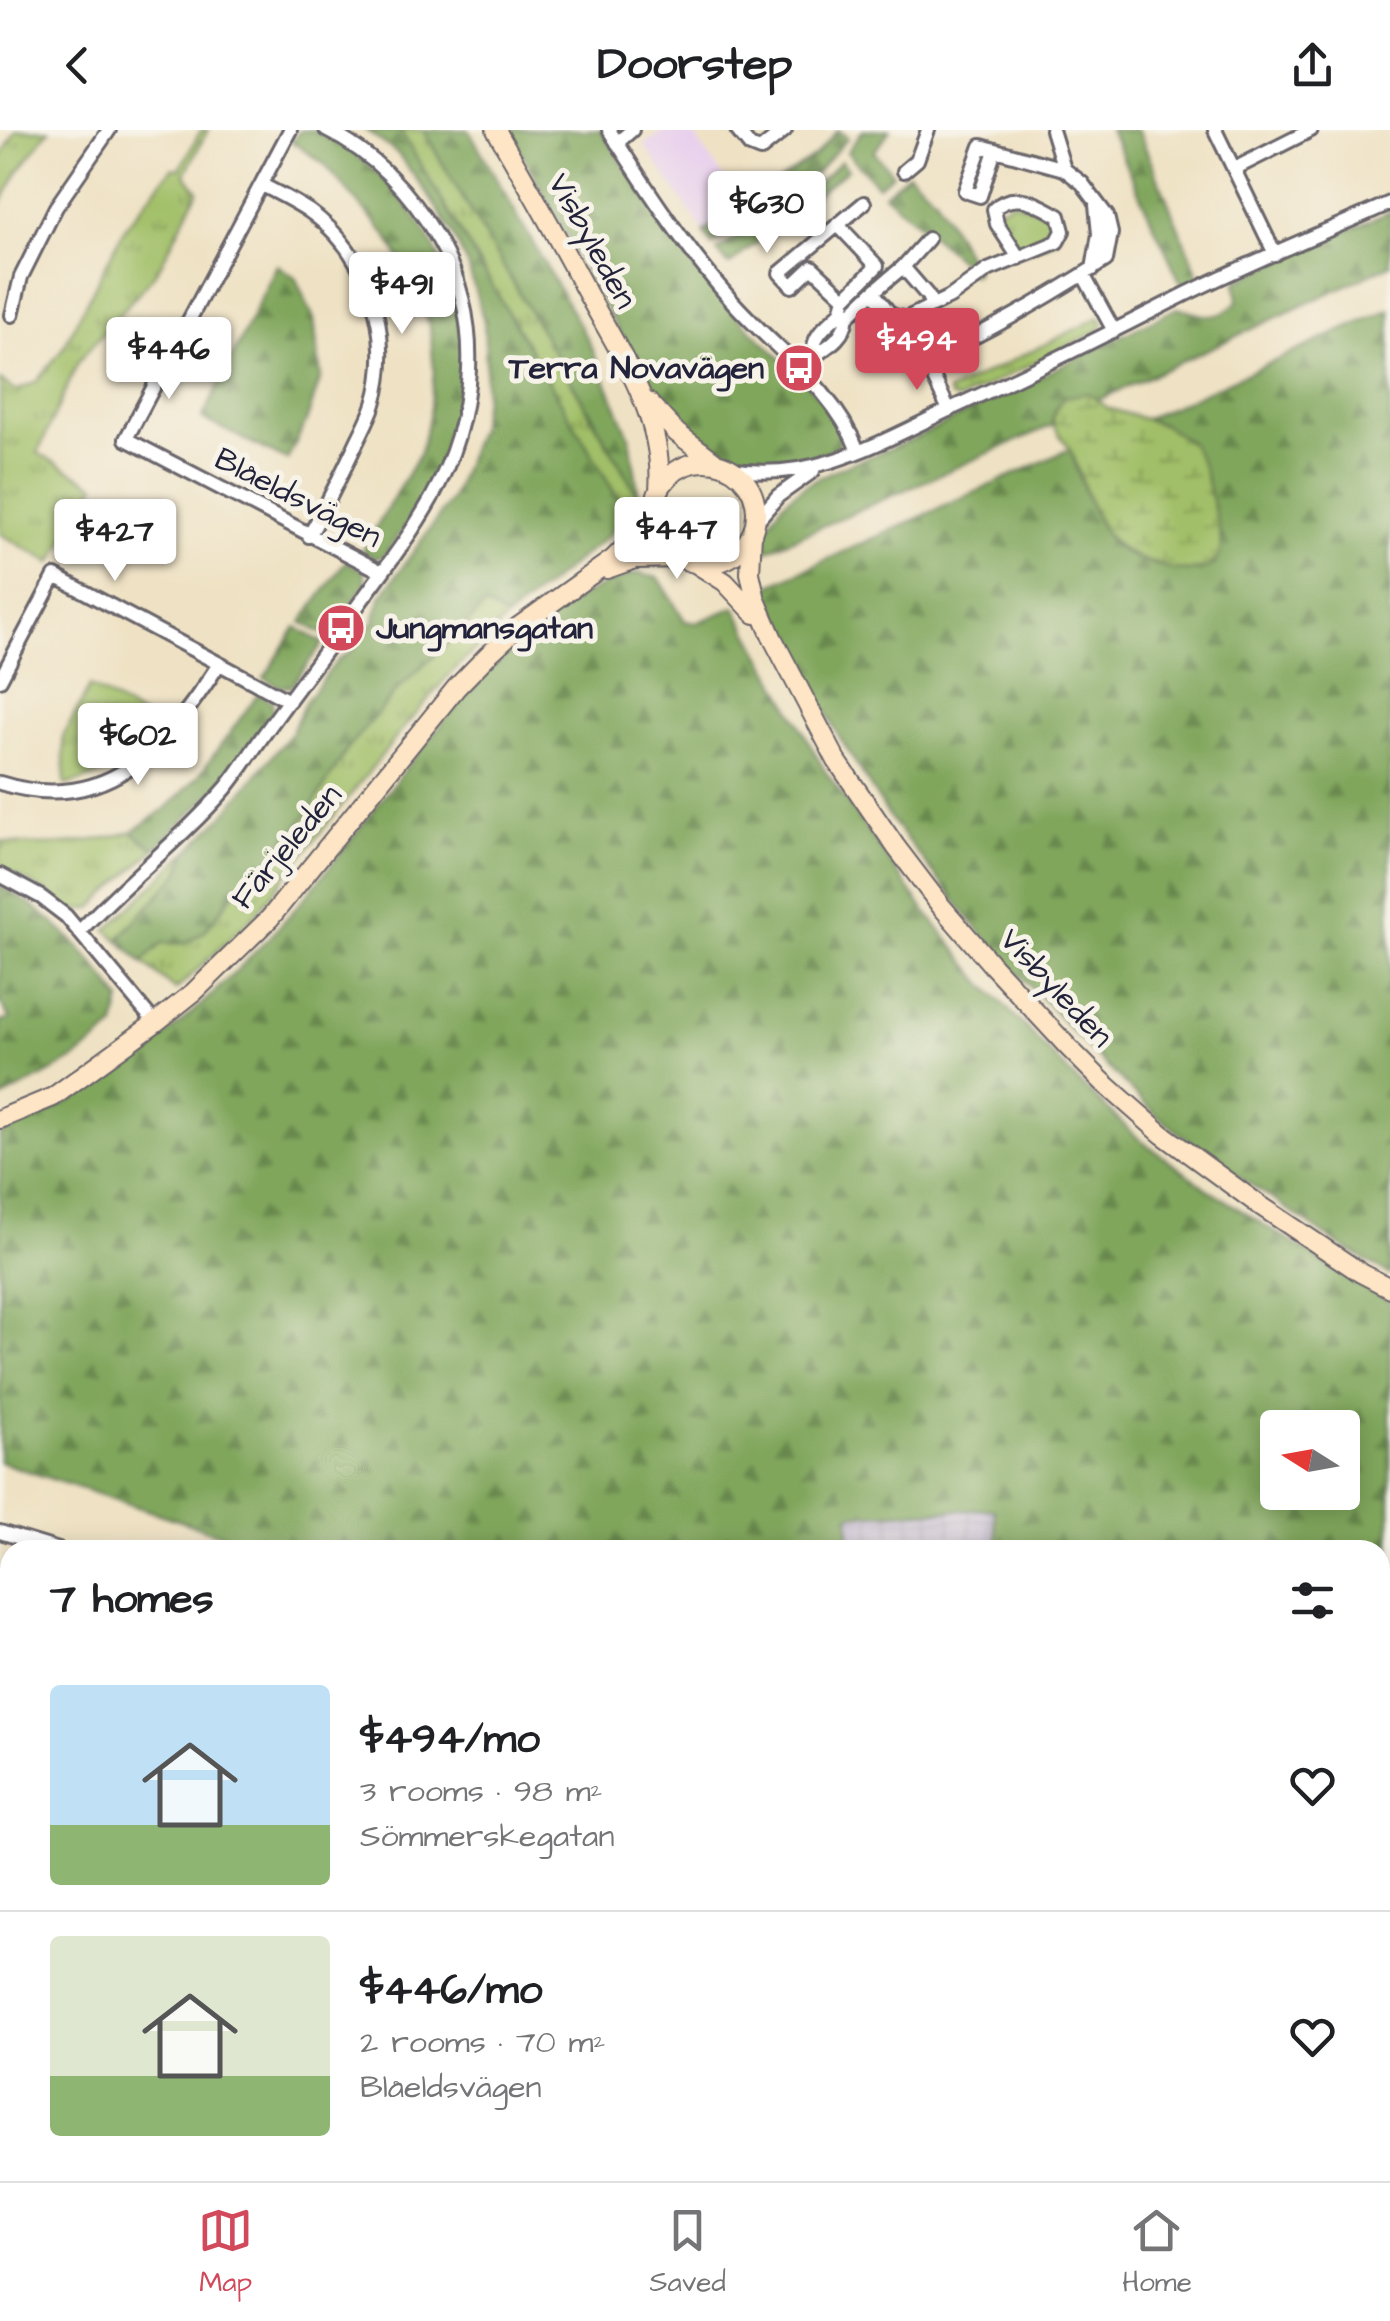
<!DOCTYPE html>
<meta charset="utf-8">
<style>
body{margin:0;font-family:"Architects Daughter",sans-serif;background:#f2f2f2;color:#202124;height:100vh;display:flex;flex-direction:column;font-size:38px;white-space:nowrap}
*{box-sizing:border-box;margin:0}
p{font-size:32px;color:#757577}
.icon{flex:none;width:55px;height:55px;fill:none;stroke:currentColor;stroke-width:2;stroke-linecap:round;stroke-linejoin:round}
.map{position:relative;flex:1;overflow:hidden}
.sheet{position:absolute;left:0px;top:1410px;width:1390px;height:642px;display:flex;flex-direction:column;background:#fff;border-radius:30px 30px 0 0;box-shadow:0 5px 25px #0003}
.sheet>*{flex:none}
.needle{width:65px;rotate:281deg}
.buttons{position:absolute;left:1260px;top:1280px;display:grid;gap:20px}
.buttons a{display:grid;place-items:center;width:100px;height:100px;border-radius:10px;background:#fff;box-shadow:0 5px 25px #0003;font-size:50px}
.price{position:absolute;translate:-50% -85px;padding:0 22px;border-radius:10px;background:#fff;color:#222;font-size:32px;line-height:65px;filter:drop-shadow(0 2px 5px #0008)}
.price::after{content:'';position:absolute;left:50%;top:60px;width:30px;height:22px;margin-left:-15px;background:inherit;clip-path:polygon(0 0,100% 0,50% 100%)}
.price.on{background:#d1495b;color:#fff}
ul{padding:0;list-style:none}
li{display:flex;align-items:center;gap:30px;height:250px;padding:0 50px}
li+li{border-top:2px solid #e0e0e0}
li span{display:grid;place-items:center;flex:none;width:280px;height:200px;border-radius:10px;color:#555}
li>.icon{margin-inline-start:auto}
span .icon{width:120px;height:120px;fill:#fffc;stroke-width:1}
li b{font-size:42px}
h2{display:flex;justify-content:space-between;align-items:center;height:120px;padding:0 50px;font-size:42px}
header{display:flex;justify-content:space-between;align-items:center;height:130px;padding:0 50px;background:#fff;font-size:45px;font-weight:700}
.tabs{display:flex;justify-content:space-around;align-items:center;height:140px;border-top:2px solid #e0e0e0;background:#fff;font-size:28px;color:#757577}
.tabs a{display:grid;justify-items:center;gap:5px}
.tabs .on{color:#d1495b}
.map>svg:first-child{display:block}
.built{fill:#e9d1ed}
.industrial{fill:url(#industrial-grid)}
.grass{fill:url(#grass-tufts);stroke:#627051;stroke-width:2.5}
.forest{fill:url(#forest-firs);stroke:#51644c;stroke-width:2.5;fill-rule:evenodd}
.wetland{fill:url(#wetland-marsh);stroke:#627051;stroke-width:2.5}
.pitch{fill:#a1bf67;stroke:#627051;stroke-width:2.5}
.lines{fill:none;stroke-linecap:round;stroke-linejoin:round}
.minor-casing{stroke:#6a656b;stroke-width:18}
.secondary-casing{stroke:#6a656b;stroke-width:22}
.minor{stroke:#fff;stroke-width:12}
.secondary{stroke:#fee5c5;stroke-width:18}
.labels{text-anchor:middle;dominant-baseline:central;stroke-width:10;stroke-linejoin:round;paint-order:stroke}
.street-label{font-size:32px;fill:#22223b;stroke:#f7f3e8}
.poi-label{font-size:32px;font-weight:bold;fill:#22223b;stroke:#f7f3e8;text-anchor:end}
</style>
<header><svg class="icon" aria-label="back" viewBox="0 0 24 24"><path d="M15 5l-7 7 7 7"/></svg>Doorstep<svg class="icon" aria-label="share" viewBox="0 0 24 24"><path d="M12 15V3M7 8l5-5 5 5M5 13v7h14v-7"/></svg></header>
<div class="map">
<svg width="1390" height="2051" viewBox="0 0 1390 2051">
<defs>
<pattern id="industrial-grid" width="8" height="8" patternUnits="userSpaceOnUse" patternTransform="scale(2.5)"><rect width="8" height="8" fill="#c9bfd7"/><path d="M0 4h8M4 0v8" fill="none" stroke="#aca4b9"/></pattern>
<pattern id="grass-tufts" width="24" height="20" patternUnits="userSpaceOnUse" patternTransform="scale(2.5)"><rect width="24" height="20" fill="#a1bf67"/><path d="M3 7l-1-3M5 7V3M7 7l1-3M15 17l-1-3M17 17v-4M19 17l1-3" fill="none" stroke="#839b56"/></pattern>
<pattern id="forest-firs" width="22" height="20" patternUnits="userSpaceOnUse" patternTransform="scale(2.5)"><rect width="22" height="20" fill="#80a65c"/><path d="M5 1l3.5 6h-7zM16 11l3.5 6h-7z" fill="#68874d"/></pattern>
<pattern id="wetland-marsh" width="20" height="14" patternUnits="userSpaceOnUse" patternTransform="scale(2.5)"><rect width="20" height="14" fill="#a1bf67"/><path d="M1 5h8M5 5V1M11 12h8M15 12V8" fill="none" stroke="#839b56"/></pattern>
</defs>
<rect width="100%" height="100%" fill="#f7f3e8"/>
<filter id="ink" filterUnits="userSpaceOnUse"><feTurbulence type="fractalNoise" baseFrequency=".01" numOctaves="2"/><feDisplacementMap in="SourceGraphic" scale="20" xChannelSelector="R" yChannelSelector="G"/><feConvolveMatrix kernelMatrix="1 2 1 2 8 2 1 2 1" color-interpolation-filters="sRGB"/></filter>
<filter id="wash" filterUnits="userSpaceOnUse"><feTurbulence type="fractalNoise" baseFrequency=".0048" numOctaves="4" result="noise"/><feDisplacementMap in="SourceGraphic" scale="40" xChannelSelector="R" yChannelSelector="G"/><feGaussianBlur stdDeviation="2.25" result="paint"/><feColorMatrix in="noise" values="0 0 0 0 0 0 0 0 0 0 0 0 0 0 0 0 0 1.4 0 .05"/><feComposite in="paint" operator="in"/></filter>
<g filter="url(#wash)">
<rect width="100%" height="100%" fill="#efe2c4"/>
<path class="built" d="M665,0h26l51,75 -38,27 -60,-87z"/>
<path class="industrial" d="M995,1379l2,41h-147l-1,-35z"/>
<path class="grass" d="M16,0h33l-31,42 -18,34v-47z
M201,0h7l-23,44 13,17 -40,79 -80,92 -40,91 58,32 -44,78 -52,-29v-154l16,11 20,-9 25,-31 65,-125 46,-58 8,1z
M400,0h23l216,367 -13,15z
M1013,71l43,16 4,14 -5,9 -36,15 -23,-45z
M1100,187l3,7 -4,7 -140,69 -8,-2 -3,-6z
M486,474l21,14 -60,59 -45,53 -147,185 -79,75 -34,-28 20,-19h23l19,-11 32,-42 13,-5 57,-69 44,-71 51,-59 45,-41z
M90,556l72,42c-26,36 -55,47 -97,57l-2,-48z
M132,702l23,17 -63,59 -20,4 -25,-20 -47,-25v-16l3,-4 -3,-2v-4c46,8 88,2 132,-9z
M187,722l-8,21 -61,67 -11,-10z"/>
<path class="forest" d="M312,0c14,7 28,13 40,22 100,75 139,198 90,314 -14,33 -37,61 -58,90l-8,2 -14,-7 58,-98 9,-36 5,-46 -4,-44 -16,-43 -27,-48 -63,-72 -32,-22 7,-11z
M366,0h34l226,382 -18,24 -101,82 -22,-13 -39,40 -45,41 -51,59 -44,71 -57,69 -13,5 -32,42 -19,11h-23l-20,19 -24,-22 61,-67 8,-21 35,-35 69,-84 15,-32 31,-40 15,-10 22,-30 7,-24 71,-99 26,-69 6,-30 2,-36 -2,-41 -15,-52 -17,-38 -25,-39 -29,-39z
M423,0h46l122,216 39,92 9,59z
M509,0h92c38,58 75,118 121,170 17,19 37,37 55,55 19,20 73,62 62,91 -74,39 -139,-1 -189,-57z
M838,0l10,8 -31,34 -105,73 -8,-13 111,-76z
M863,0h27l-16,22 19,22 -15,12 -31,-34z
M1110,0h28l63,151 -18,7z
M841,31l7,8 -119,96 -12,-14 105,-72z
M908,43l28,25 40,74 -4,3 -13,-16 -75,-65z
M1390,81v54l-292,135 -10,-6 -36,25 1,6 -292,128c4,-23 14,-45 32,-59 34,-27 79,-36 118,-54 89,-43 178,-88 266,-132 29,7 39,16 61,-7l-2,-20z
M277,135l18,12 19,42 7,58 -15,45 -19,38 -85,-41z
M1390,179v966l-52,-31 -132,-90 -51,-40 -67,-66 -104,-111 -92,-116 -54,-86 -74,-147 306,-139c10,26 26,84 48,99 13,10 29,15 44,18 21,5 34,7 53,-2l-51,-139 -19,-6z
M346,431l18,10 2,12 -38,54 -26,-15z
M637,443l22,5 26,43 11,2 39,-16 90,164 96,135 61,76 94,98 62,58 68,50 159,101 25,12v493l-10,3v-247h-383l-3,-41 -145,6 1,35h-581l-269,-88v-327c41,-19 84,-39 121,-65 63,-45 121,-102 173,-160 91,-103 205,-300 343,-337zM1278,1298h64v64h-64z
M296,497l27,16 -32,44h-11l-16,-9z
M258,564l14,7 1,11 -51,71 -67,66 -23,-17 36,-25 29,-29z
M0,755c49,27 89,68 121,115l-6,27 -37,30 -78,43v-78l10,-3 -10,-16z
M1390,1679v251l-10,-3v-245z
M1380,1943l10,3v105h-38l-6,-8 34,-1z
M10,1985v57l74,1 -12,8h-72v-65z
M120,2043h458l-3,8h-448z
M933,2043h160l-1,8h-161z"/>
<path class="wetland" d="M1088,263l20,15 56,17 28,19 11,23 17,65 1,16 -6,16c-19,9 -32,8 -53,2 -64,-15 -67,-52 -88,-108 -11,-28 -35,-30 -10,-61z"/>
<path class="pitch" d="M0,1729l10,1v255l-8,1z"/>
</g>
<g filter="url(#ink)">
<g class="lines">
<g class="minor-casing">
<path id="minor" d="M290,0l-164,309 256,133
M609,0c36,56 72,112 116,163 44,53 108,92 133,158
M737,0l13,16 10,4 25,-20
M1052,0l12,39
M1215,0l60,124
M617,13l15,-13
M1234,39l77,-39
M904,41l13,-11 11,-30
M262,55c16,8 32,16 47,26 60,42 86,124 65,193 -5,15 -13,29 -19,42 -15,31 -29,61 -46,90
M838,95l39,41 -32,32
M903,137l25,-28
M1093,139l6,-35 -3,-29
M1084,146l30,55
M932,176l-4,-10 -25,-29 -30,25 18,23 14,4 45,-22 38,-27 69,-28 6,-11 -4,-15c-22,-13 -45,-26 -65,-7l3,15 22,34
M841,182l4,-14 -33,-31 -20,19 -12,-13 84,-70
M12,185l9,-38 35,-70 53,-77
M847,187l26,-25
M877,229c5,2 9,5 14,6 37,7 179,-82 215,-105l5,-27 -4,-17 -25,-33 -18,-14 -83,-23 -16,45 15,5 15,-46
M925,229l24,51
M799,238c17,-17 45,-24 48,-51l-6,-5c-12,12 -30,23 -27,42
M731,339c85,15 156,-31 230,-65 72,-33 143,-68 213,-104 71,-36 144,-65 216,-97
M755,393l23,-27 35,-25
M0,550l55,-104 234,125
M0,653c108,34 166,-37 219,-119
M0,745l41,22 25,19 89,107
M80,801c46,-50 101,-91 146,-143 14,-17 26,-37 39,-55 25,-35 51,-69 76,-104 30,-43 64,-84 90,-130 45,-80 54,-179 7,-260 -26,-45 -64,-86 -112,-109
M0,1402l59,18
M0,1570l10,2
M0,1672l10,1
M1380,1676l10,-3
M1380,1936l10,3
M1010,2042l14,9
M93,2051l4,-3
M986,2051l14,-9"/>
</g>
<g class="secondary-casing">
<path id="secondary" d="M496,0c31,53 61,107 90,161 33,61 79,126 73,199
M648,272l29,31 37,28
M654 383a51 51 0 1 1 102 0a51 51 0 1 1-102 0Z
M752,404l-2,39 6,27 17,39 64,122 59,86 45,59 52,60 76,82 34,34 59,52 96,70 103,69 29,15
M695,433l30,19 30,32
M607,439l28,-10 47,-1
M0,989l53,-22 102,-74 39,-31 76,-74 186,-230 32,-33 30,-28 95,-68 16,-16 26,-40"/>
</g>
<use href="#minor" class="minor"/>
<use href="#secondary" class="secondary"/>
</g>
</g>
<defs>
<g id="bus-disc" transform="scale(2.5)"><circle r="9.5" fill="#d1495b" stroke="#f7f3e8"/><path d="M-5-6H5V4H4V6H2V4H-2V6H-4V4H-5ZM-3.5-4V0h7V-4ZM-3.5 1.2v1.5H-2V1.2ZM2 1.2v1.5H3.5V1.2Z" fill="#fff"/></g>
</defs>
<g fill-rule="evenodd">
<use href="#bus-disc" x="799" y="238"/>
<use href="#bus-disc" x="341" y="498"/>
</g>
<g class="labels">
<g class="street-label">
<text transform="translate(592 111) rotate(61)">Visbyleden</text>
<text transform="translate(298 368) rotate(27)">Blåeldsvägen</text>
<text transform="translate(287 717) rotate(-50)">Färjeleden</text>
<text transform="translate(1056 858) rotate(47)">Visbyleden</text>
</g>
<g class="poi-label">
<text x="764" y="238">Terra Novavägen</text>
<text x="376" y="498" text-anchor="start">Jungmansgatan</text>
</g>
</g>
</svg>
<div class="buttons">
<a><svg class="needle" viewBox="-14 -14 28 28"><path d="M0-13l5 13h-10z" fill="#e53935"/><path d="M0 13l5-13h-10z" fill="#757577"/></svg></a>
</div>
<b class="price" style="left:767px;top:126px">$630</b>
<b class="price" style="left:402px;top:207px">$491</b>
<b class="price on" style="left:917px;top:263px">$494</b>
<b class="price" style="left:169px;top:272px">$446</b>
<b class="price" style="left:677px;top:452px">$447</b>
<b class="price" style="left:115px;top:454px">$427</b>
<b class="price" style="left:138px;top:658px">$602</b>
<section class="sheet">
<h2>7 homes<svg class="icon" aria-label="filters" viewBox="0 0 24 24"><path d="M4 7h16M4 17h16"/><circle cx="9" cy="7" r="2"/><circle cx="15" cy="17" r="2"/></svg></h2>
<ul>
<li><span style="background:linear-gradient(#bfe0f5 70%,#8fb573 0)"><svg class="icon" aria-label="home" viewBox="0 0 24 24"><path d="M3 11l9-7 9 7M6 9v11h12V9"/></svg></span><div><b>$494/mo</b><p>3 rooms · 98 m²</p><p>Sömmerskegatan</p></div><svg class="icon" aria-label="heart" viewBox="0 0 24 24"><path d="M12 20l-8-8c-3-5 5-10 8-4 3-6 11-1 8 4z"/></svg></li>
<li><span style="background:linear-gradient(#dfe7d0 70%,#8fb573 0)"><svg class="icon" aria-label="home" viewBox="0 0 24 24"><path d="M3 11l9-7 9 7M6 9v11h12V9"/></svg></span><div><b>$446/mo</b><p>2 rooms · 70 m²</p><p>Blåeldsvägen</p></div><svg class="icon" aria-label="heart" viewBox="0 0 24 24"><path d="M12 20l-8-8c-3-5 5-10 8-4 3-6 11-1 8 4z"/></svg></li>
</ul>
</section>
</div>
<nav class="tabs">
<a class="on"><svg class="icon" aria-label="map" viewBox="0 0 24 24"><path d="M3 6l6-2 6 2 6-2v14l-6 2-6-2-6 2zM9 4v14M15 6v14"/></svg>Map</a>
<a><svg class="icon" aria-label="saved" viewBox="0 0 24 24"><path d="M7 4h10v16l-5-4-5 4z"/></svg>Saved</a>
<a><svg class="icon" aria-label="home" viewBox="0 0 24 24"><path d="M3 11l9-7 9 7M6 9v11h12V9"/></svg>Home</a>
</nav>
